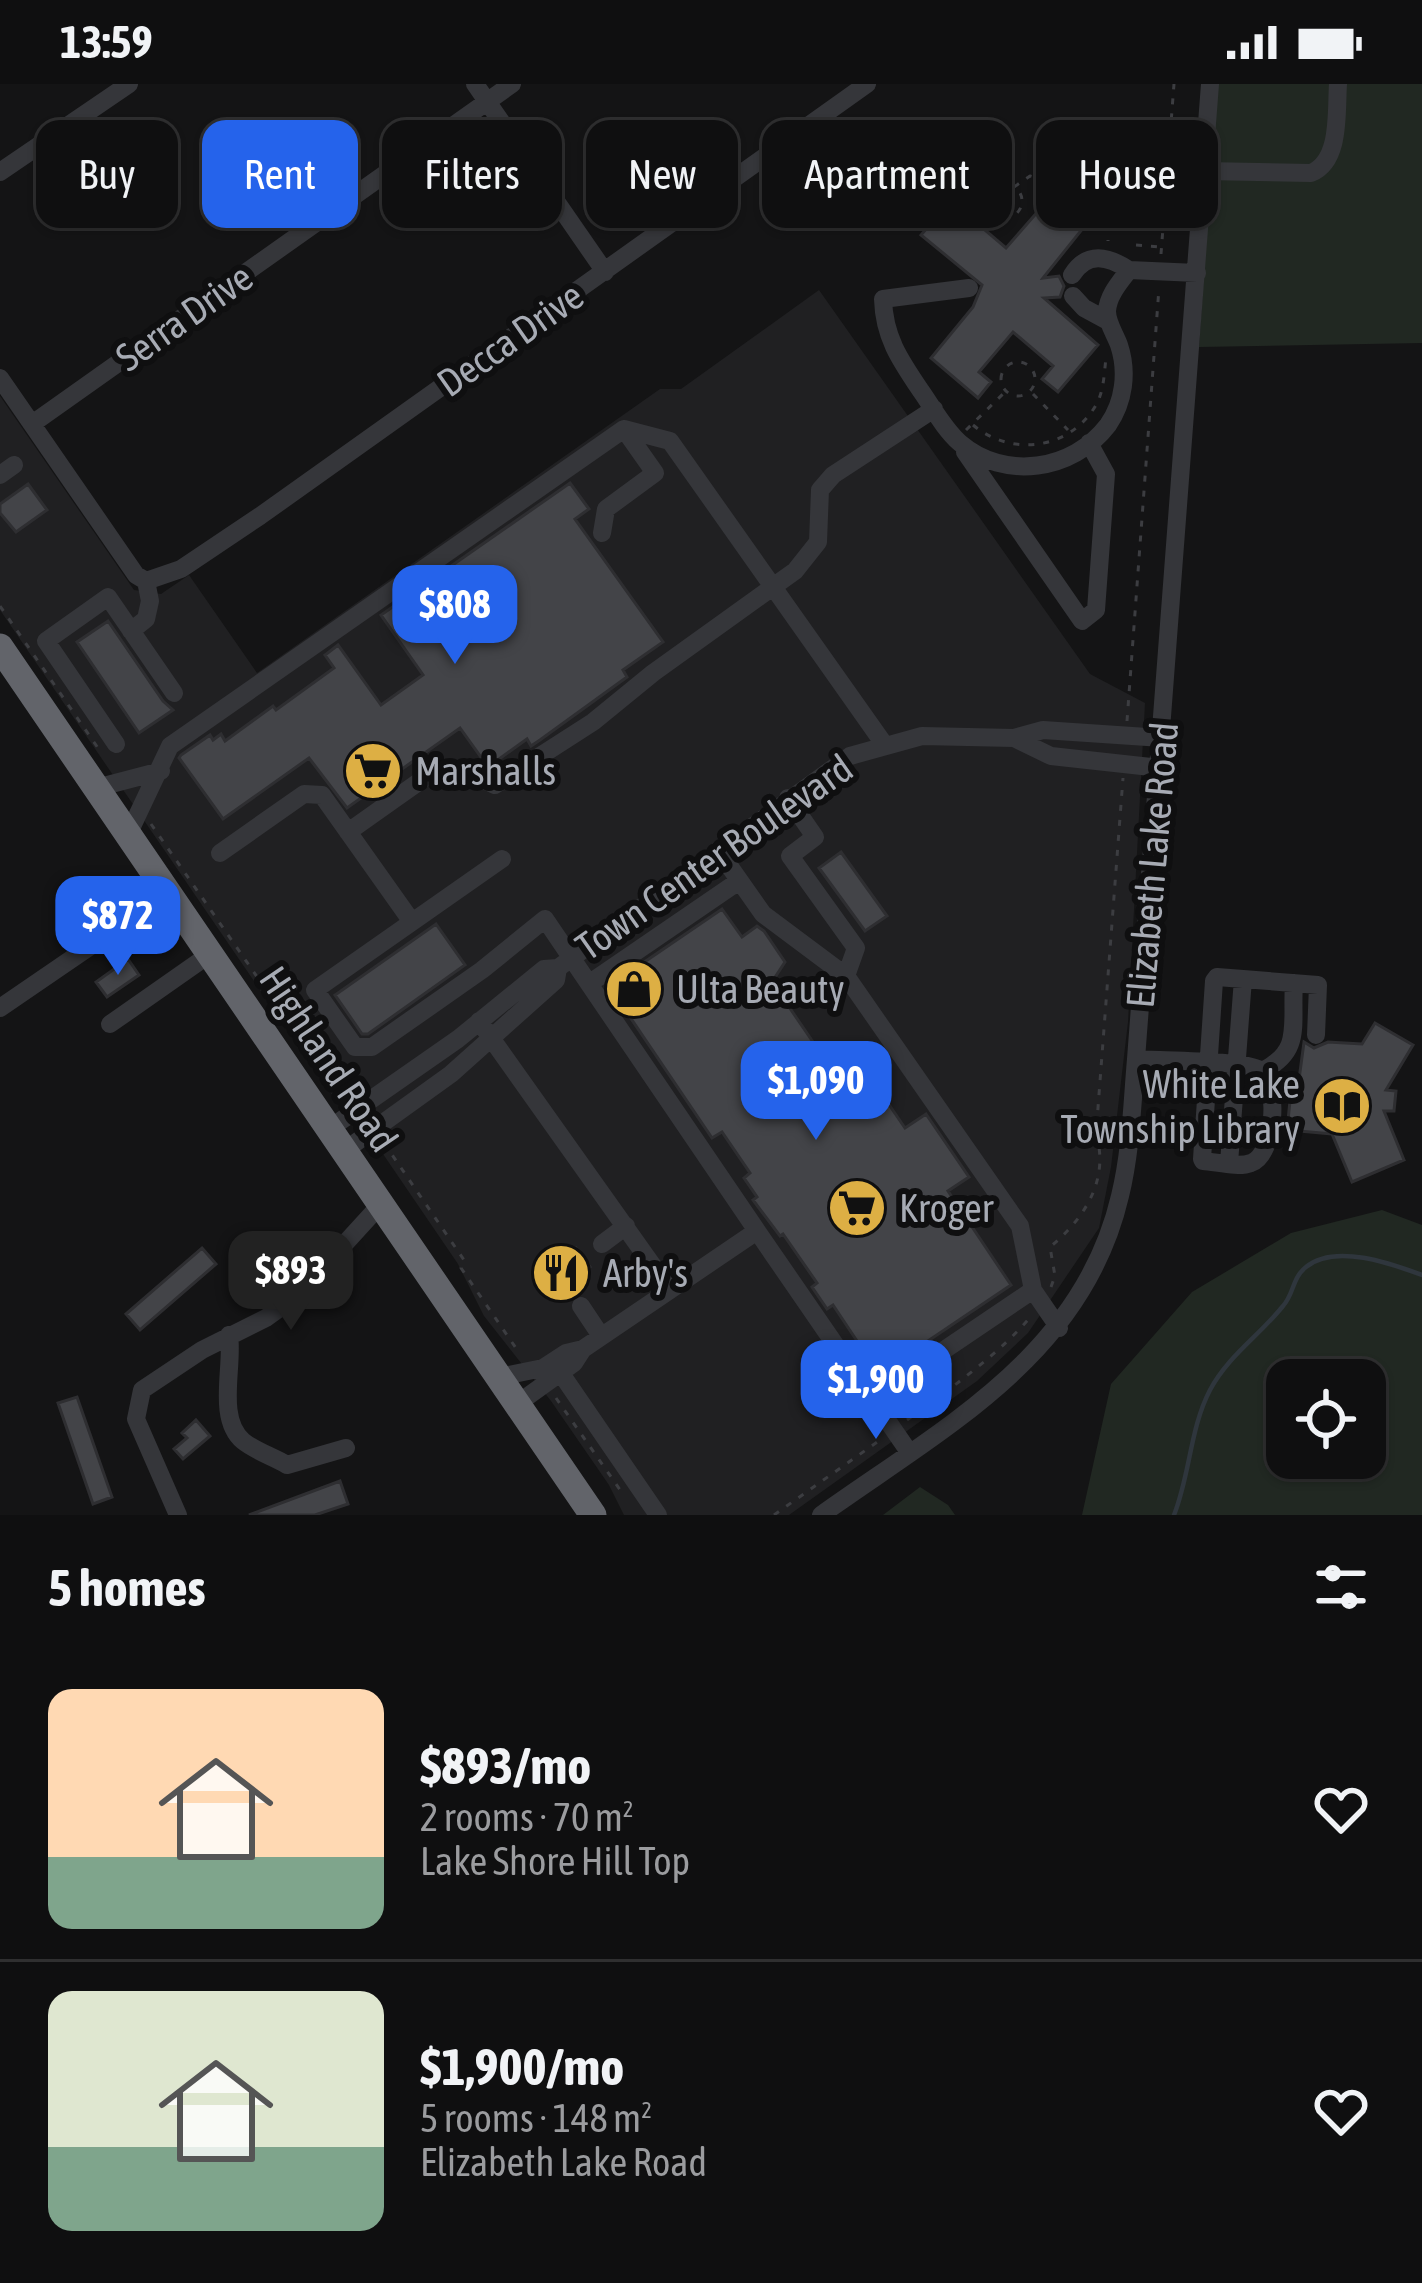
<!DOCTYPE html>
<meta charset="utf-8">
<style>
body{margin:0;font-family:"Asap Condensed",sans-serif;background:#1d1d1e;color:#f1f3f6;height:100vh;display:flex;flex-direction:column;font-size:45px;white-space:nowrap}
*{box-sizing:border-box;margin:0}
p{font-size:39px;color:#9b9c9f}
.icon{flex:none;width:66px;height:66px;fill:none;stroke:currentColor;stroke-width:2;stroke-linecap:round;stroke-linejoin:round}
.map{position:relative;height:1431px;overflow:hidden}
.side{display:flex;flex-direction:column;background:#0f0f10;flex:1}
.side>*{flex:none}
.banner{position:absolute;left:36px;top:36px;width:1350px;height:108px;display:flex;gap:24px}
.buttons{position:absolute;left:1266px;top:1275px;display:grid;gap:24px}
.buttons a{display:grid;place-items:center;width:120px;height:120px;border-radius:24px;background:#0f0f10;box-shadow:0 3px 9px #0004,0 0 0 3px #2f2f30;font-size:60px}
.price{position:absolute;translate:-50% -102px;padding:0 27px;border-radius:24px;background:#2563eb;color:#fff;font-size:39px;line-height:78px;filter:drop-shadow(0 3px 6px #0008)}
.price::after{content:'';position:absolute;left:50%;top:72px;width:36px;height:27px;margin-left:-18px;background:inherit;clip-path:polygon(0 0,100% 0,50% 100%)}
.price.active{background:#222;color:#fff}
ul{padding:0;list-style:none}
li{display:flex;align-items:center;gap:36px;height:300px;padding:0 48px}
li+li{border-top:3px solid #2f2f30}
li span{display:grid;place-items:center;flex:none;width:336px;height:240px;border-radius:24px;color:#555}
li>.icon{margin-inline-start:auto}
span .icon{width:144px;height:144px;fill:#fffc;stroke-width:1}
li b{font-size:51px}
h2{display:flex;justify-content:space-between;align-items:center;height:144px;padding:0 48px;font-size:51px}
.chip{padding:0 42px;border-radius:24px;background:#0f0f10;box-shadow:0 3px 9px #0004,0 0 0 3px #2f2f30;font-size:42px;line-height:108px}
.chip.active{background:#2563eb;color:#fff}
.status{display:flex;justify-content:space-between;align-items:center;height:84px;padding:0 60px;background:#0f0f10;direction:ltr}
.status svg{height:33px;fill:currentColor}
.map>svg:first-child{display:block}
.built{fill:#202022}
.green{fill:#212822;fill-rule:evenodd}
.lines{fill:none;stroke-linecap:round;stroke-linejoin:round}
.stream{stroke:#2f363d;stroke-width:4.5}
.building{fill:#434448;stroke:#2e2e31;stroke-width:3}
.path{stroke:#3c3d41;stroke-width:3;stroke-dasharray:6 9;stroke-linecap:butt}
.minor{stroke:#35363a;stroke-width:18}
.highway{stroke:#62646a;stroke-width:27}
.labels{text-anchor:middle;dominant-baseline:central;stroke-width:12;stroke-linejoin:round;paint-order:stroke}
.street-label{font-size:39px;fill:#a7abb4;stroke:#0f0f10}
.poi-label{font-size:39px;fill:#a7abb4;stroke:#0f0f10;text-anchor:start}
</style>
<div class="status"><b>13:59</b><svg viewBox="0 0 49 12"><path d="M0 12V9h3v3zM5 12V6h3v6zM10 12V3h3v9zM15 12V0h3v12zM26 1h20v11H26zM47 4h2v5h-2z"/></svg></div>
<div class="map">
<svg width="1422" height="1431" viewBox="0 0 1422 1431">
<rect width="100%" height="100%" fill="#141415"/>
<path class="built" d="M819,206l271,384 55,29 -17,319 -17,145 -12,61 -71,105 -51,48 -188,134h-165l-15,-30 -58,-84 -67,-85 -26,-52 -75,-110 -53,-62 -330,-482v-214l134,194 27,4 28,-19 68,98 403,-284h21z"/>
<path class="green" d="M1217,0h205v259l-223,4z
M1382,1126l40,15v290h-340l29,-131 81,-92 99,-59zM1287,1296h78v78h-78z
M920,1403l28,18 7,10h-72z"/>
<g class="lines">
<path class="stream" d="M1174,1431c16,-40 16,-87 36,-125 18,-34 49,-54 73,-84 11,-12 9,-28 23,-39 29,-24 86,-3 116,8"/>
</g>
<path class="building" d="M1048,104l40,34 -45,56 16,-2 5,10 -4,11 -16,1 54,47 -40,47 -16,-13 11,-13 -40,-34 -34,40 12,10 -13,16 -47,-40 42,-51 9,-22 -61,-50 34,-40 16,14 -5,5 40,34 34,-39 -5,-5z
M570,399l19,26 -14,10 88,123 -40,28 4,7 -87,63 -9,6 -4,-7 -39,28 -28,-39 -113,80 -38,-50 -86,61 -44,-61 2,-3 29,-20 3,5 8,-6 4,7 48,-35 3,4 58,-42 -9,-13 13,-10 43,60 42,-30 -42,-60z
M28,400l19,26 -31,22 -16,-19v-9z
M108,537l55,80 10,9 -34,23 -62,-91z
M841,768l46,64 -22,15 -46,-63z
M722,825l20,28 15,-11 7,5 21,31 -13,20 54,79 23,-15 56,82 21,-14 43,63 -21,14 63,94 -132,89 -46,-69 -6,4 -15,-22 5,-4 -34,-49 -3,2 -27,-36 4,-3 -13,-19 6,-5 -28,-41 -10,6 -82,-121 8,-6 -20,-31z
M436,840l29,41 -97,69h-6l-27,-39z
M128,875l11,16 -32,22 -11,-15z
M1375,939l38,22 -27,45 10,1 -2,20h-10l20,49 -52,22 -20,-48 -45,-4 3,-29 -4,-1 -1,-14 13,1 6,-45 10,6 14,-6 34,2z
M202,1164l14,16 -76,66 -14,-16z
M576,1164l14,19 -31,22 -3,-4 -14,8 -8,-15z
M77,1313l35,100 -19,7 -35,-101z
M196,1336l14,16 -27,23 -9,-10 13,-11 -5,-5z
M340,1397l8,23 -33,11h-66z"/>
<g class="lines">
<path class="path" d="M988 117a17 17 0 1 1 34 0a17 17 0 1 1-34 0Z
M1014,103l16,-11 47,13 21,-7 10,30v29
M952,115l-5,-4 16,-6 25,8
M1136,161l24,2
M1161,170l13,-170
M1001 295a17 17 0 1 1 34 0a17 17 0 1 1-34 0Z
M1033,310l35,36
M973,341c38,32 97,25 123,-20 8,-14 8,-31 10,-47
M966,346l40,-39
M0,522l98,142
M1127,637l32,-433
M151,740l193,278
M384,1059l80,117 -3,8 59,86
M1051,1203l4,-11 -5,-29c34,-28 60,-67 46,-113l27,-356
M556,1314l67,96
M907,1336c40,-29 94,-67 125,-105
M774,1431l106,-75"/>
<path class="minor" d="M475,0l130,188
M1204,87l107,2c30,-12 25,-61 27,-89
M0,88l129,-88
M1072,191c15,-24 36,-19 57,-5
M969,204l-86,11c1,38 17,61 38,92 12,17 23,38 39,52 44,38 113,28 148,-18 16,-23 20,-53 11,-80 -4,-11 -12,-22 -12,-34 1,-16 13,-29 22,-41l68,3
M1073,212l11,12 24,13
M0,294l136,197 10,6
M32,340l480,-340
M965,368l117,169 14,-11 10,-136 -17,-31
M0,391l14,-10
M602,449l4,-24 49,-36 -31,-44
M146,497l35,-12 79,-53 607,-432
M131,547l15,-12 4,-18 -4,-20
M1014,654l37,18 109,12
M116,660l-70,-103 62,-44 66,96
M96,704l65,-17
M788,714l27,39 -25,19 66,92 -10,28
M348,748l89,-63 30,3 28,13 98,-63 60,-49 142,-102 23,-29 2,-52 13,-15 101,-66
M128,751l42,-89 454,-317 46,12 214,303
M718,766l45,64 83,62 174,250 13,64
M220,769l84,-59 18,1 90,127
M502,775l-187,131 40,57h17l110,-77 63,-51 212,312
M1243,895l75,6 -2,50
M590,899l149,-102
M0,924l168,-115
M479,937l191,269
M110,940l100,-70
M1136,975c24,2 109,1 124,11 20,13 15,85 -9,93 -13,5 -34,-1 -48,-2l-1,-2 12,-178 3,-4 26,2 -14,184
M1262,987c41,-20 29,-46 32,-88
M329,1045l129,-90 86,-70 14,-1 292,-212 72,-20 92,2 29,-8 119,8
M344,1067l107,-77 105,-94 2,-12
M602,1160l24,-18
M581,1222l20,30
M229,1251c5,30 -13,83 14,106 12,10 31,16 44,24l59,-17
M560,1288l98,143
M499,1293l44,-9 23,-15 17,-4
M867,1307l21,-3 145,-98 26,38
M517,1320l57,-41 9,-14 174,-118 152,221
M178,1431l-42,-96 6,-29 60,-40 64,-32 32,-23 83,-91
M821,1431c123,-88 262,-160 299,-319 11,-45 12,-91 16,-137l74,-975"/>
<path class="highway" d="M0,563l593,868"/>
</g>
<defs>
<g id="supermarket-disc" transform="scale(3)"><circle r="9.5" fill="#ddaf44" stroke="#0f0f10"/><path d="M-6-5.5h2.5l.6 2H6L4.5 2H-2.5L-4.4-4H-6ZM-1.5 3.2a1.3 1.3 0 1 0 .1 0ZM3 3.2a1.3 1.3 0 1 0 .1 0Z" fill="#111"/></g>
<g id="shop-disc" transform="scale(3)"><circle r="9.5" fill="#ddaf44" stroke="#0f0f10"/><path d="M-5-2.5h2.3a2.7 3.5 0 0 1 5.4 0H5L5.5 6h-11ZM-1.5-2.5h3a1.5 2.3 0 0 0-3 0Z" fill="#111"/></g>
<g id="library-disc" transform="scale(3)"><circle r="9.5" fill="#ddaf44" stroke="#0f0f10"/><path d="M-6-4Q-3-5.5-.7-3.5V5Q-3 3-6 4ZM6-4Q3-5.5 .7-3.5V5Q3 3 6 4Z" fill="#111"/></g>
<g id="restaurant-disc" transform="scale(3)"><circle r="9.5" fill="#ddaf44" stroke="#0f0f10"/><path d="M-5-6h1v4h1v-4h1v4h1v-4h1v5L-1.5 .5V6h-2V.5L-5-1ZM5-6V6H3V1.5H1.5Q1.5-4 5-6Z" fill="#111"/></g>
</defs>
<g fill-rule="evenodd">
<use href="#supermarket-disc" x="373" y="687"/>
<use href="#shop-disc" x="634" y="905"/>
<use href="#library-disc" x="1342" y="1022"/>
<use href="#supermarket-disc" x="857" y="1124"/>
<use href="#restaurant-disc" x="561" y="1189"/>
</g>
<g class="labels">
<g class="street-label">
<text transform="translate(184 233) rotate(-35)">Serra Drive</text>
<text transform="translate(510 255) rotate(-35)">Decca Drive</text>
<text transform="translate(714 773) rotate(-35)">Town Center Boulevard</text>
<text transform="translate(1152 781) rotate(-85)">Elizabeth Lake Road</text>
<text transform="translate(329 975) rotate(56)">Highland Road</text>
</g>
<g class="poi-label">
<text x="415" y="687">Marshalls</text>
<text x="676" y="905">Ulta Beauty</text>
<text x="1300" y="1000" text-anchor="end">White Lake<tspan x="1300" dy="45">Township Library</tspan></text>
<text x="899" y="1124">Kroger</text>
<text x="603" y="1189">Arby's</text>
</g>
</g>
</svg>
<div class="buttons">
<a><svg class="icon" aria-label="locate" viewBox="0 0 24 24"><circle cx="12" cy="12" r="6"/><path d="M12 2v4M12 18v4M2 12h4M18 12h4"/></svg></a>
</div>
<b class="price" style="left:455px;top:583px">$808</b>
<b class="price" style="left:118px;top:894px">$872</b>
<b class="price" style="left:816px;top:1059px">$1,090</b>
<b class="price active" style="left:291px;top:1249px">$893</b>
<b class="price" style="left:876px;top:1358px">$1,900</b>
<div class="banner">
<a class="chip">Buy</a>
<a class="chip active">Rent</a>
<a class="chip">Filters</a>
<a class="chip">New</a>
<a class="chip">Apartment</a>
<a class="chip">House</a>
</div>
</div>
<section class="side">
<h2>5 homes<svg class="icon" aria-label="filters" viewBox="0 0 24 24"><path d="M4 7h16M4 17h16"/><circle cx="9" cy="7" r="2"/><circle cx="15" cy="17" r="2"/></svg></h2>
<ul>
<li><span style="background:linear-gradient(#ffd9b3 70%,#7fa58c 0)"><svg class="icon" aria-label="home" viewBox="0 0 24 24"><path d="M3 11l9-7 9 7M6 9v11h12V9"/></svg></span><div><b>$893/mo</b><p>2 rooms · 70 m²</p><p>Lake Shore Hill Top</p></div><svg class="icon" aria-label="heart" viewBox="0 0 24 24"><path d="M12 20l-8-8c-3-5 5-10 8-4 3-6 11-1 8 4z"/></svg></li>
<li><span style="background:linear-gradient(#dfe7d0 65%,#7fa58c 0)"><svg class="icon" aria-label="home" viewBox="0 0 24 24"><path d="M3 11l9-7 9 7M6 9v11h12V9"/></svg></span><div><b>$1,900/mo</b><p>5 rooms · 148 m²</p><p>Elizabeth Lake Road</p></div><svg class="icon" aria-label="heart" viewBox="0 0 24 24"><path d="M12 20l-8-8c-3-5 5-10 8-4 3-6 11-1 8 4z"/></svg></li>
</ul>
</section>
